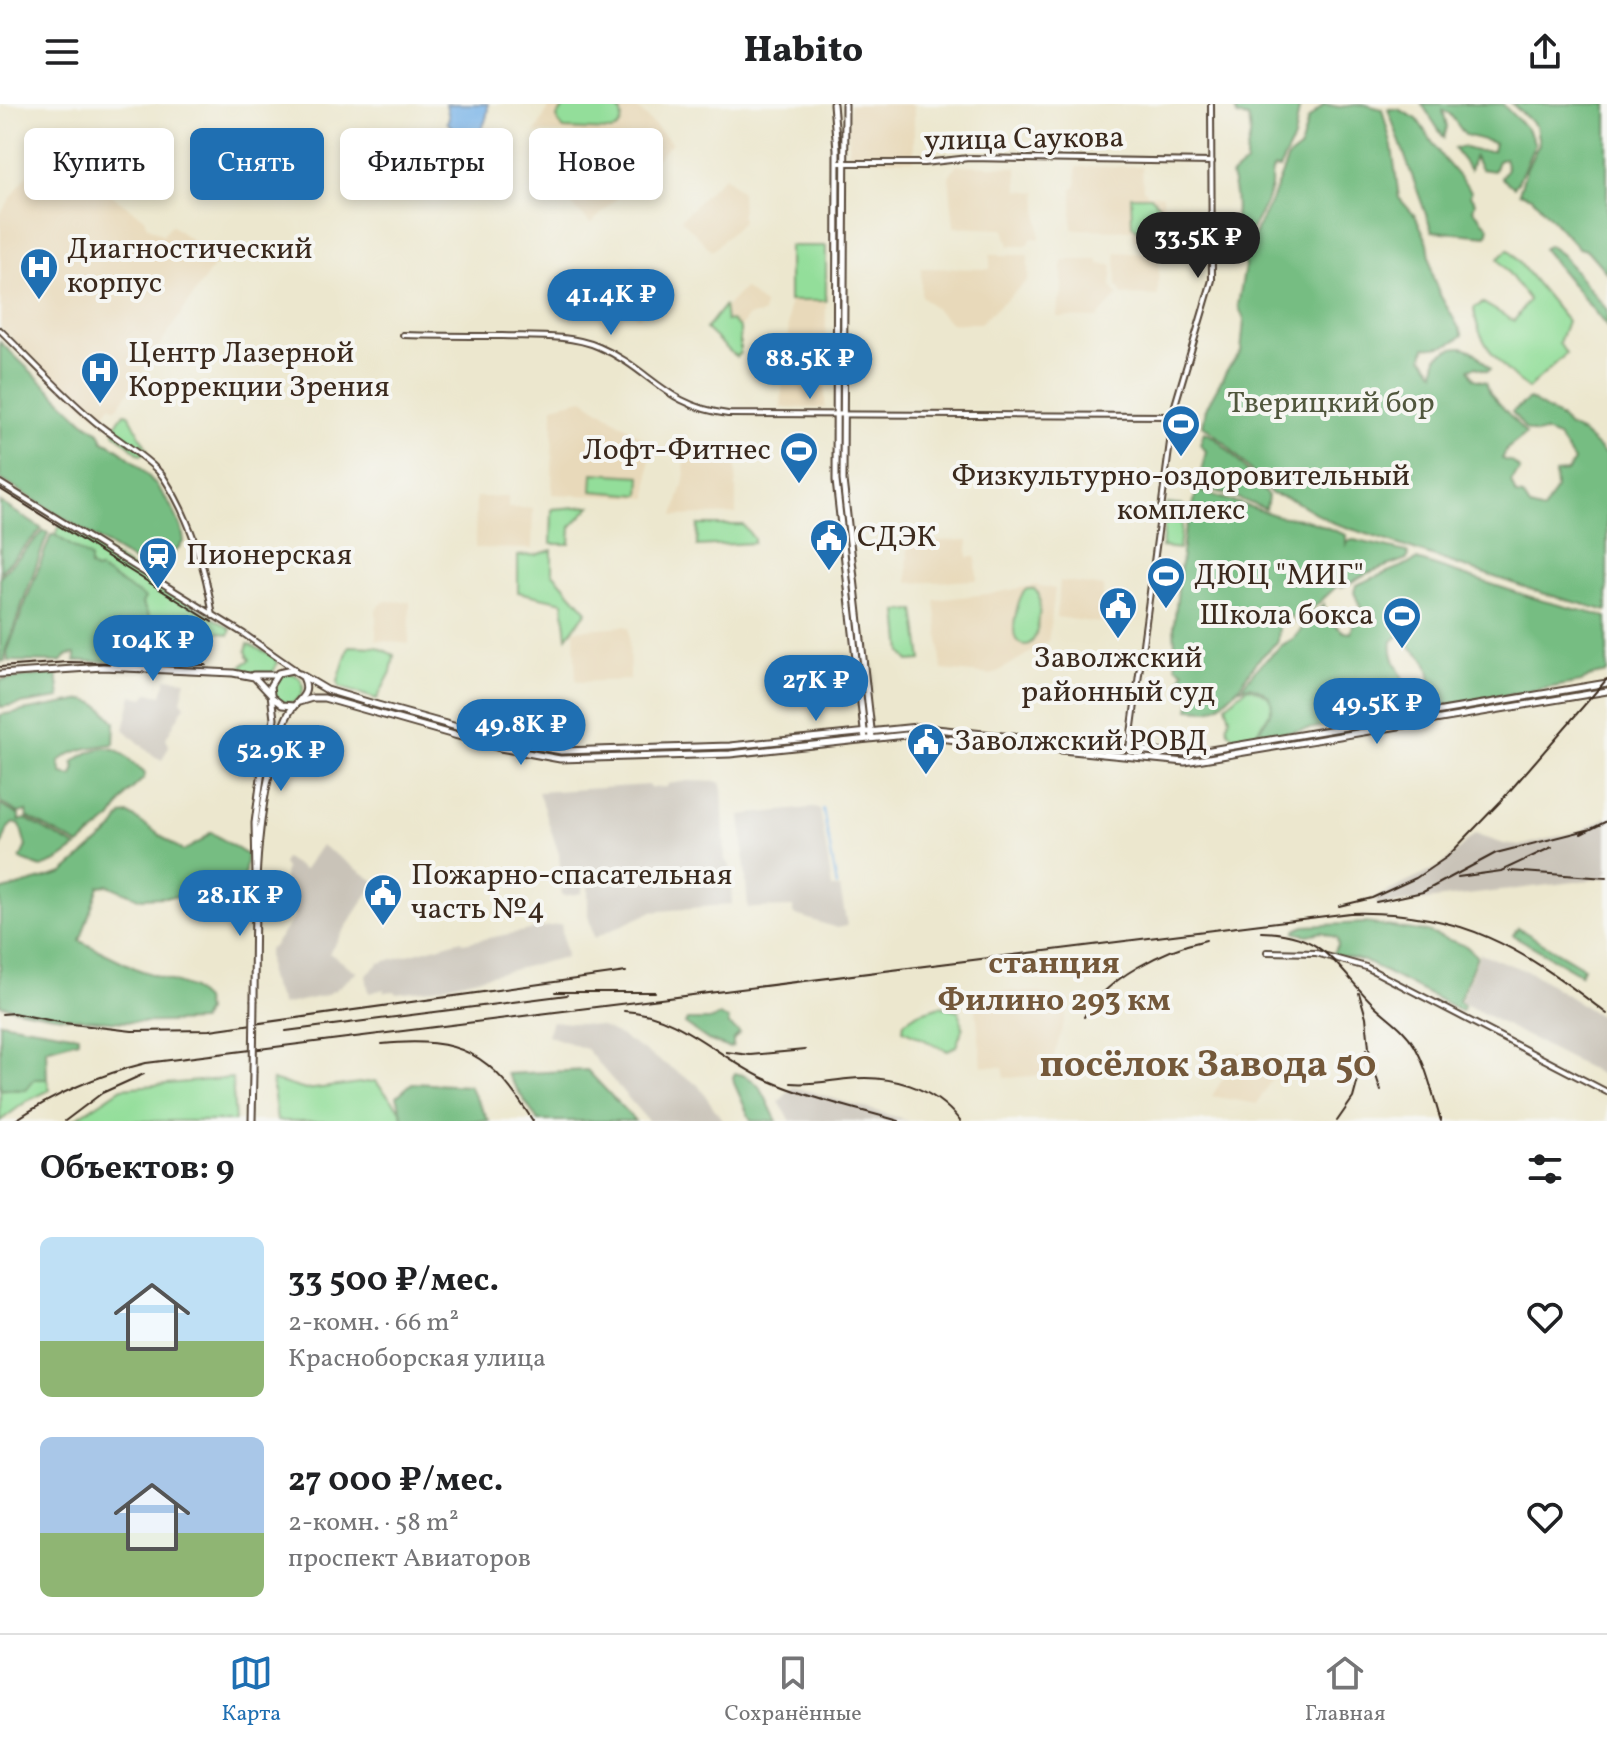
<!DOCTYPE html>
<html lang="ru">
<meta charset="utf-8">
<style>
body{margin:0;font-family:Vollkorn,serif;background:#f6f6f6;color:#202124;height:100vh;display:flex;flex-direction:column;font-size:30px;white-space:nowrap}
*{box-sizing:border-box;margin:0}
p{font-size:26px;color:#757577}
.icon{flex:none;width:44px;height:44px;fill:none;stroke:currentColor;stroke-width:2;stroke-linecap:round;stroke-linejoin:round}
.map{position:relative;height:1017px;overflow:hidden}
.drawer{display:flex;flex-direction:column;background:#fff;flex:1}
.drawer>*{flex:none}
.hud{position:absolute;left:24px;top:24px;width:800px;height:72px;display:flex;gap:16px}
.price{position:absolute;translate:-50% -68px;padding:0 18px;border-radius:28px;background:#1f6fb2;color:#fff;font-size:26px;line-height:52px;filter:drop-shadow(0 2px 4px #0008)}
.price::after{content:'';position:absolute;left:50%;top:48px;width:24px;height:18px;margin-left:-12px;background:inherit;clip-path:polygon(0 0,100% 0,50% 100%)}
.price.on{background:#222;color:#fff}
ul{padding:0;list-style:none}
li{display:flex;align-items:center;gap:24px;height:200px;padding:0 40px}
li span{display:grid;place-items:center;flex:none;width:224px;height:160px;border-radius:12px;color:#555}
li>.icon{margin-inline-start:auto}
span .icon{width:96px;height:96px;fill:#fffc;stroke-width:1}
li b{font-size:34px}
h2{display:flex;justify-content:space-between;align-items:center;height:96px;padding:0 40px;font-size:34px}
.chip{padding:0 28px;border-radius:12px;background:#fff;box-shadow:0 4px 12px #0003;font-size:28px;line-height:72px}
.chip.on{background:#1f6fb2;color:#fff}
header{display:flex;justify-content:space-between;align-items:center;height:104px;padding:0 40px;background:#fff;font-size:36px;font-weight:800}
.dock{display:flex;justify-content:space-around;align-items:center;height:112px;border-top:2px solid #e0e0e0;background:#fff;font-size:22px;color:#757577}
.dock a{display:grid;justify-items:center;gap:4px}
.dock .on{color:#1f6fb2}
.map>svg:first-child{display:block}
.built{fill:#e8d9ba}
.industrial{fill:#c9c3b8}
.green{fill:#93de9a;stroke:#67845c;stroke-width:2}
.forest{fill:#76bd82;stroke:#587450;stroke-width:2}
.water{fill:#74b1e7;stroke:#586e82;stroke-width:2}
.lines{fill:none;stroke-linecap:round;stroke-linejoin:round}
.stream{stroke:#74b1e7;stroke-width:2}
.tertiary-casing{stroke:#564638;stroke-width:8}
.secondary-casing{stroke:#564638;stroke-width:9}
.tertiary{stroke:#fff;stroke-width:4}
.secondary{stroke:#fff;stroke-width:5}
.rail{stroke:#3b2a1e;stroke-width:2}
.secondary-bridge-casing{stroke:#564638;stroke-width:9;stroke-linecap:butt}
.secondary-bridge{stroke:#fff;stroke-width:5}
.labels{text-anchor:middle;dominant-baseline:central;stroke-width:8;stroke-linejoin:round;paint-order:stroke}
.street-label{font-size:30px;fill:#3b2a1e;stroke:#f6f6f2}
.poi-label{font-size:30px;fill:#3b2a1e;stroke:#f6f6f2;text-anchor:start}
.park-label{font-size:30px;fill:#51573d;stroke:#f6f6f2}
.neighbourhood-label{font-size:32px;font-weight:bold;fill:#74583a;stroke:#f6f6f2}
.district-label{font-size:38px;font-weight:bold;fill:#74583a;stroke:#f6f6f2}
</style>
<header><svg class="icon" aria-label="menu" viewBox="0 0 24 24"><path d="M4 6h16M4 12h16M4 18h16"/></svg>Habito<svg class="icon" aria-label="share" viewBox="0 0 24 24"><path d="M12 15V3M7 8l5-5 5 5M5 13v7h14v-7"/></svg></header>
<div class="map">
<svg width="1607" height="1017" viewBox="0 0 1607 1017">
<rect width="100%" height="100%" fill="#f6f6f2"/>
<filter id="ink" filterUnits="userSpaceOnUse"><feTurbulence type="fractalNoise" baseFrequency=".0125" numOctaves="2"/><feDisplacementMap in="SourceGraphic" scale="16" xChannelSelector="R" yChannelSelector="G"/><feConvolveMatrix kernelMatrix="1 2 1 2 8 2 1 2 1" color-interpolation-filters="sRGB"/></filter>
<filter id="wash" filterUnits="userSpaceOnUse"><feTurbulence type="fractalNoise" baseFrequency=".006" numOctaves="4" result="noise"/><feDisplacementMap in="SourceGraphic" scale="32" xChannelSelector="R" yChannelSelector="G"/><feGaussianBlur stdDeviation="1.8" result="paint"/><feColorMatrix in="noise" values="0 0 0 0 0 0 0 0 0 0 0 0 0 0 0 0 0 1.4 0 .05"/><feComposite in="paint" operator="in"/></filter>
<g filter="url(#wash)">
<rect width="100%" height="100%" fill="#ece7ce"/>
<path class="built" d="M551,0h82l39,39 -81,81 -26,-26 16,-17v-48h-46z
M850,0h64v56h-66z
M49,47l95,67 3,8 16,9 8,-10 45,33 -2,7 -94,139 -4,4 -5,-3 -10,15 -33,-27 -68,-66v-113l42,-61z
M956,61l61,2 1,23 19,2 3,47 -8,-1 -5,8h-18l-5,-17 -50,-2 -5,-51z
M1142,62l1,23 6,5 14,1v32l-7,15 -22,-1 -1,-11 -61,-1v-40l5,-4 -1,-18z
M724,72l17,15 1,31 -30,29 -31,-32z
M1116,148l43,3 -1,41 -36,-1 -5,-10z
M990,151h38v25l-48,43h-29l-30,-27v-28l69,1z
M1062,156h37v4l14,1 -2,21 7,9 -21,23 -40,-1 1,-15 4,-5z
M634,161l29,29 -25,24 -28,-29z
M744,184l20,17 -1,9 -14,2 -9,11 -9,-8h-4l-2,-11z
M789,197h37l-1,107h-44l2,-40 5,-1z
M583,295l67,44 -2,55 -96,-4 1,-88z
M736,353v57l-62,2 11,-38 -1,-19z
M476,393h32v11h25l-1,41 -57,-1z
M968,436v17h8l1,23 -69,3 -1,-41z
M1060,477l44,6 -5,36 -43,-6z
M1036,481l19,4 -7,53 -56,33 -50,-5 -7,-70 60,-7z
M385,497l25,1 -1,42 -33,-4v-31z
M624,522l5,2 1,52 -54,2 -2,-52z
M974,887l61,1 36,9 -23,74 -43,3 -2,-11 -21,-1z
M1240,947l21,11 12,3 2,8 -18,31 -45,-8z"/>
<path class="industrial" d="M166,574l20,2 -5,20 4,5 -19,33 3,8 -7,14 -10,-5 -28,-26 8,-34 12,3 4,-5 14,2z
M688,677l32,1 2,3 3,75 5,5 2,39 -81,8 -57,26 -6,-23v-49l-5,3 -1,24 -19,3 -2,-6 4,-2 -4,-6 -2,-28 -21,-62 111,-7 1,3 17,-1 1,-3z
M812,704l8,1 12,79h8l7,38 -10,2 -44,-14v-7l-45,1 -7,-93z
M1607,713v61l-230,28 -2,-8 66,-32 34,-32 29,10 16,2 63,-16z
M321,741l55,37 -47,71 28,19 -22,18 -12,6 -41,9 -13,-27 -1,-29 4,-1 23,-32 -9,-5 -4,-19 3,-24 -3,-4 3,-6 19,12z
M561,820l5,33 -135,32 -35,4 -1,-2 -10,1 -1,-3 -15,4 -3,-18 13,-12 83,-23 1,3z
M1480,849l54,21 73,47v57l-146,-76z
M552,917l48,5 22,11 76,48 25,36h-75l-62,-72 -39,-14z
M793,983l11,3 105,31h-118l-12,-19z"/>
<path class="green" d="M565,2h49l6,5c4,9 1,17 -9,20l-47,-2 -5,-5 -2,-7z
M1131,92h20l8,9 -1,23 -9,7 1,5h-8v-5l-10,-10z
M789,142h37v55h-37z
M1508,145l59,72 -8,22 7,11 -38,35c-25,-19 -52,-48 -54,-81l9,-5 31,18 15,-21 -31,-41z
M724,202l2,15 5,-1 9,8v25l-4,4 -30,-28z
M124,309l5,1 18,35 -4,6h-3l-26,-23v-5z
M593,369l48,3 -1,19 -48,-4z
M1167,400l17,2 -5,43 -17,-2z
M591,402l-20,21 -1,17h-19l1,-35z
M61,420l170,105 -2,6 -10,-3c-8,5 -7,7 -13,14 -13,19 -41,14 -62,14l4,-46 -61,-46 2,-10 -34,-23z
M698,421h45l11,14v4l-57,3z
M552,446v22l35,39 -20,26 -4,-35 -45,-10v-36l17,-1z
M1027,485h7l5,5c1,11 2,52 -15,51 -4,-1 -8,-4 -9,-8 -3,-11 3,-43 12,-48z
M915,506l7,50 -13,1 -7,-8 -4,-42z
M248,540l26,12 3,7 -4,10 -35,-1 4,-7 8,-5 -4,-9z
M349,542l28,1 17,8 -3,17 -14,27 -38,-12 -1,-6z
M273 584a15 15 0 1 1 30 0a15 15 0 1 1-30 0Z
M1248,583c37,12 26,20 8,46l3,4 -22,3 -9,-9 -1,-6 3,-7 -4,-13z
M940,902l19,5 4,17 -7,18 -8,5 -45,-21 1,-8 14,-9z
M232,974l3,43h-163l50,-33z
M35,975h12l3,11 -23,11 -27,20v-32l26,1z
M272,976l34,10 69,-9 25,28 4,12h-127z"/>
<path class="forest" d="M1234,0h66l-6,35 -15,30 -5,-1c-5,7 -2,10 -3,19 -4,19 -19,41 -29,59l-13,1c7,-26 10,-46 2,-71l15,-13c-1,-17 9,-28 2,-45l-11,-2z
M1324,0l15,3 24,-3 19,5 10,38 7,51 17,19 12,26 5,35 7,17 23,40c-12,10 -23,13 -38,12l-2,10 12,15 2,-15c22,-18 37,-10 53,12l-3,2 -11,-4 -7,2 5,10 12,3 4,11 36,41 -19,15 -5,10 10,3 8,8 -9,12 5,13 7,1 7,11 13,4 13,-22 -1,-16 12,-1 7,-11 -16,-24 -13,-5 -9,2 -10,-4 -14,-18 17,-13 33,20 7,8 14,6 24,23v155l-65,-18 -211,-71 -38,-22 -21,-6 -47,-51 -22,-18 3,-17 22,-40 13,-16 3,-32 -6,-15 7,-39 -3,-8 28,-55 18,-45 12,-9 8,-29z
M1422,0h81c13,17 24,19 32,40l-17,38 -4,5 -13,-9 6,-10 -2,-10 -7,3 -4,10 -13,-2 -7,-12 -4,13 -16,-21 8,-2 14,4h17l2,-8 -30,-8 -16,-22 -6,-3 4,17 -3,11z
M1512,0h95v169l-20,-23 -9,-2 -46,-51 -13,-4 8,-26 12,-23 -3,-18z
M1388,5h10l19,10 25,38 29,34 -1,5 5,6 -2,8 16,17 -2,9 -55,-5z
M1548,141l14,10 45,55v17l-64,-78z
M0,238l83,79 16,11 4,9c31,12 78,66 81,100l-22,27 2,4 -2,2 -12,-3 -150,-92z
M1204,328c18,5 50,49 64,64l-2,13 -34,-13 -34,-10 8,-35 -6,-7z
M1197,386l81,26 29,4 39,15v10l3,-4 5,-1 53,12 2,4 -2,3 -39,14 -27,15v-3l-4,1 -40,37 -5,-7 -6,1 -7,8 -1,16 -23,22 -16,24 -19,18 -10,5 -21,-1 6,-24 -15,-5 4,-9 -8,-5 -2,-41 10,-89z
M0,398l42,27 -42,43z
M44,427l4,2 -43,119v9l-5,1v-86z
M51,431h4l35,23v9l6,3 3,-1 46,29 -3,5 7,14 15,8 -6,8 13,-9 9,5 1,4 -9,2 5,7h4l-1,5h-5l1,8c-21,11 -76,6 -101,6v-7l-7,1 -8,7 -52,-1 -1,-9z
M1417,456l126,41 64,16v56l-15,3 -11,6 -163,29 5,-23 8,-5c-1,-17 -6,-27 -20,-35l-5,-13h-6l-8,6c-4,27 23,41 19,71l-152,25 -3,-3c11,-15 27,-32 4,-44 -8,-4 -11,-5 -19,-2l14,-18 27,-25 11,-6 31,-35v12l20,16 7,1 3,-12 3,3v-5l6,-5 -9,-22 2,-7z
M57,569l3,25 -60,9v-27z
M84,596c15,2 22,12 31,22l-1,22c-18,3 -41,4 -55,18l3,12 10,2 3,-9 -2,-4c10,-10 33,-21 47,-11 9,6 16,15 25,21l-1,5 -17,16 -15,24 -33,27 -52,-28 -1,-6 -7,2 -19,-11v-87z
M0,701l19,10v6l7,-2 51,28 -20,14 -16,6 -21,-8 6,-13 -6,-21 -7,-2 -5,5 -8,22z
M129,710l54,37 18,-10 10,-9 36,23 -7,55 -28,-4 -19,-10 -55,2 -30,-13 -9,1 -19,55 57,28 54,19 13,12 2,11 -5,10c-68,3 -135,1 -201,-16v-114l63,-18 50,-43 9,-15z
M1365,819l62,9 39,14 11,10 -18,45 5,5 -3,5 -97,-50 -32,-7 6,-9 -1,-7 -15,-6 -14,3 -12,-2v-3l8,-4z
M1518,824l65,39 -3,7 -67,-39z
M719,912l9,3 1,6 11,8 -7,7v6l-4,2 -21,-8 -23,-16 2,-4h22z
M0,918l78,13v5l-32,9 1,30h-12l-9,11 -26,-1z
M587,966l48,51h-97l-31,-47z
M735,969c28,5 30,27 42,48h-26l-17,-38 -1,-6z
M412,979l57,3 20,35h-85l-7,-25z"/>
<path class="water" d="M446,0h42c0,16 -7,35 -25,35l-16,-17 2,-4z"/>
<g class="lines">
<path class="stream" d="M823,705l14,77"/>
</g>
</g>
<g filter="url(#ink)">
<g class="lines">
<g class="tertiary-casing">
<path id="tertiary" d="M837,59h87l45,-5 243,4
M0,226c31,30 60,62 93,90 17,15 60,41 71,58 26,40 42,91 49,138
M403,231c33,1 66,1 99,1 31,1 67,-2 97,11 52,22 65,59 129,67l445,2
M0,379l244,151 50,35
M1129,645l46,-344 37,-125 -1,-176
M1267,848l49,1 50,14 241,125"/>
</g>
<g class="secondary-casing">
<path id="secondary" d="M833,0l4,45 -1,332 29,258
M845,0l-2,376 29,258
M0,570l103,-7 130,6 21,4 16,17
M300,570l27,16 47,14 137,38 50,9 169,-5 187,-19 249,26h27l414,-70
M253,571h22
M273,594l9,7 11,1
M299,598l13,-4h12l176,50 60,11 170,-5 176,-19 279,27 422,-71
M254,896c1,-84 -2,-171 22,-252 4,-11 7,-25 13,-35 8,-14 23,-17 14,-36l-11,-7 -14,3 -8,13 4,33 -12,51 -7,53 1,53
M252,1017l1,-48"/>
</g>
<use href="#tertiary" class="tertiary"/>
<use href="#secondary" class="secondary"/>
<path class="rail" d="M0,385l212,133
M0,563l68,-5 138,3
M1581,730l26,-13
M1509,767l98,7
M1458,773l43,-6 51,-24
M1376,798l47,-10 73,-39 95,-24
M1339,802l33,-8 44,-20 31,-21 54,-56 106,-122
M1261,828c65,1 74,35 114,74 14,13 30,23 39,39 13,22 19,51 27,76
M555,888h100
M1359,889l7,24 4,41 11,33
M624,907c55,2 93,46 141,68 43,19 90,29 134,42
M2,910l11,-1 51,10 68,8 78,-1 416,-58
M1084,913c21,-39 81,-68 122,-77
M286,927l281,-36
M382,940c80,-8 109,10 151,77
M726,948l24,3 55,-5
M791,979c19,2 37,-2 56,-4 43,-5 87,8 113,42
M14,1017c42,-28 84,-46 132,-58l1204,-150c112,-3 172,35 257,101
M65,1017l37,-28 42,-19
M1337,1017l16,-23 13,-48"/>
<g class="secondary-bridge-casing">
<path id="secondary-bridge" d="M253,969l1,-73"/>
</g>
<use href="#secondary-bridge" class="secondary-bridge"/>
</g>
</g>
<defs>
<g id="hospital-pin" transform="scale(2)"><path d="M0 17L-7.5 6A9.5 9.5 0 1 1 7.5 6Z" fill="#1f6fb2" stroke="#f6f6f2"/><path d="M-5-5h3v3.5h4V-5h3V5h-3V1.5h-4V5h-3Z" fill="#fff"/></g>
<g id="stadium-pin" transform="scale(2)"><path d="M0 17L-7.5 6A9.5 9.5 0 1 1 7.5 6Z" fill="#1f6fb2" stroke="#f6f6f2"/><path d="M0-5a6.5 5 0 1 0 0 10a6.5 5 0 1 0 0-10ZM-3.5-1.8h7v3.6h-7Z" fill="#fff"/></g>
<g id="civic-pin" transform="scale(2)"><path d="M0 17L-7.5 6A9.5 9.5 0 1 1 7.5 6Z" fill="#1f6fb2" stroke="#f6f6f2"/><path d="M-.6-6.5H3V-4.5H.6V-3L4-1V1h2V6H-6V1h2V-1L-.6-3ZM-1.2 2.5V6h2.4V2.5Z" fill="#fff"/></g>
<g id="station-pin" transform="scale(2)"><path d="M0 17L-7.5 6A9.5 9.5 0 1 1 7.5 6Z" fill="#1f6fb2" stroke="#f6f6f2"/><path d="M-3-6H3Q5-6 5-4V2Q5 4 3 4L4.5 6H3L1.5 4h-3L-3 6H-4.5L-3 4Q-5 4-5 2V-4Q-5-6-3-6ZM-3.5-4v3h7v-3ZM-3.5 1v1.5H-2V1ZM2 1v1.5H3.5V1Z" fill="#fff"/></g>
</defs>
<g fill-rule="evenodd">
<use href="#hospital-pin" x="39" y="163"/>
<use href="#hospital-pin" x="100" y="267"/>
<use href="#stadium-pin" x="1181" y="320"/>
<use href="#stadium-pin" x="799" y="347"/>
<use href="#civic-pin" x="829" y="434"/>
<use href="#station-pin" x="158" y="452"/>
<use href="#stadium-pin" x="1166" y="472"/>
<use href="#civic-pin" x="1118" y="502"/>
<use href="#stadium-pin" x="1402" y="512"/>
<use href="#civic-pin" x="926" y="638"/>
<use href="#civic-pin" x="383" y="789"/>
</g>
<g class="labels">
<g class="street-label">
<text transform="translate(1024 36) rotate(-1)">улица Саукова</text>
</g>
<g class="poi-label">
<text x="67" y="146">Диагностический<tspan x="67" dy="34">корпус</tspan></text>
<text x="128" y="250">Центр Лазерной<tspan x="128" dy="34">Коррекции Зрения</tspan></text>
<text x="771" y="347" text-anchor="end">Лофт-Фитнес</text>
<text x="1181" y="373" text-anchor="middle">Физкультурно-оздоровительный<tspan x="1181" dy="34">комплекс</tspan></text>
<text x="857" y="434">СДЭК</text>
<text x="186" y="452">Пионерская</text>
<text x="1194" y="472">ДЮЦ "МИГ"</text>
<text x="1374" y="512" text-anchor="end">Школа бокса</text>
<text x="1118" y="555" text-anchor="middle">Заволжский<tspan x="1118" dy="34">районный суд</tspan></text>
<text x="954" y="638">Заволжский РОВД</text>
<text x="411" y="772">Пожарно-спасательная<tspan x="411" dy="34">часть №4</tspan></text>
</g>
<g class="park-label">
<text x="1331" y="300">Тверицкий бор</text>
</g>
<g class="neighbourhood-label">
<text x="1054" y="861">станция<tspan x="1054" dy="37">Филино 293 км</tspan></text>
</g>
<g class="district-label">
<text x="1208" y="962">посёлок Завода 50</text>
</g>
</g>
</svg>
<b class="price on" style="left:1198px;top:176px">33.5K ₽</b>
<b class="price" style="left:611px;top:233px">41.4K ₽</b>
<b class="price" style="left:810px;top:297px">88.5K ₽</b>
<b class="price" style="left:153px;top:579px">104K ₽</b>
<b class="price" style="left:816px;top:619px">27K ₽</b>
<b class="price" style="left:1377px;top:642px">49.5K ₽</b>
<b class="price" style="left:521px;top:663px">49.8K ₽</b>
<b class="price" style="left:281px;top:689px">52.9K ₽</b>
<b class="price" style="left:240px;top:834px">28.1K ₽</b>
<div class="hud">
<a class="chip">Купить</a>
<a class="chip on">Снять</a>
<a class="chip">Фильтры</a>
<a class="chip">Новое</a>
</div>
</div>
<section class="drawer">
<h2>Объектов: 9<svg class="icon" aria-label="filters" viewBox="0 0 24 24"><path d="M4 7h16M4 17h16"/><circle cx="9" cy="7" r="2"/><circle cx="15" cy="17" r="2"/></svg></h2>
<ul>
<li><span style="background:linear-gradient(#bfe0f5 65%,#8fb573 0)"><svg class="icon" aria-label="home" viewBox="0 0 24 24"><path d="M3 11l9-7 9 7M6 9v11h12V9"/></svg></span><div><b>33 500 ₽/мес.</b><p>2-комн. · 66 m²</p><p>Красноборская улица</p></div><svg class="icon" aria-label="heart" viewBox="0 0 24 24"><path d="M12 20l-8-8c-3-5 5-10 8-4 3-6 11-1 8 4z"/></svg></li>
<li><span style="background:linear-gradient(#a9c7e8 60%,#8fb573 0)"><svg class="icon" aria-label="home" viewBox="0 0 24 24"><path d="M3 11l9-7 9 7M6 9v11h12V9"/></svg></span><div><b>27 000 ₽/мес.</b><p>2-комн. · 58 m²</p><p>проспект Авиаторов</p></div><svg class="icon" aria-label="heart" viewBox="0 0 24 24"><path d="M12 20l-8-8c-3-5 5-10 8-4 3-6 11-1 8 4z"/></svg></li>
</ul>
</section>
<nav class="dock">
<a class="on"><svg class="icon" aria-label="map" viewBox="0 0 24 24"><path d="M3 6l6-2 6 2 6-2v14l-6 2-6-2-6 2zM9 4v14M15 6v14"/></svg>Карта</a>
<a><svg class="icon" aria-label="saved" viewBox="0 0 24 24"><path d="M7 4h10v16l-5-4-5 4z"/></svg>Сохранённые</a>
<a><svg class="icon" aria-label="home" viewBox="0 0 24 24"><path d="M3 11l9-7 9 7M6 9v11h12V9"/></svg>Главная</a>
</nav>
